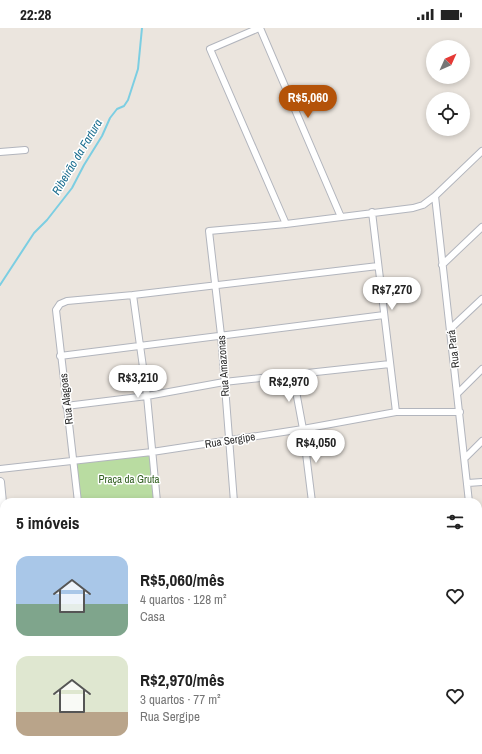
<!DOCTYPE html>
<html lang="pt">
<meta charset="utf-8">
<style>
body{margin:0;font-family:"Archivo Narrow",sans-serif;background:#f6f6f6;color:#222;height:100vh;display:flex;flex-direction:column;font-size:15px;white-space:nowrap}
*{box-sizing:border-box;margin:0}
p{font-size:13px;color:#767676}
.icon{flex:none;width:22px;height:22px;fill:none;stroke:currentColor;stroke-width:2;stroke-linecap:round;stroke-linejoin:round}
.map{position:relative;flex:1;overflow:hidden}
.details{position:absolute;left:0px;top:470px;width:482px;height:256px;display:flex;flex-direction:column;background:#fff;border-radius:12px 12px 0 0;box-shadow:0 2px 6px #0003}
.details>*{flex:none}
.needle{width:26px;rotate:45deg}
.tools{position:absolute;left:426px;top:12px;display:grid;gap:8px}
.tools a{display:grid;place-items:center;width:44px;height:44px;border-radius:50%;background:#fff;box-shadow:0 2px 6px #0003;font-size:20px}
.price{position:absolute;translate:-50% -34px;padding:0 9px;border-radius:14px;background:#fff;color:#222;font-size:13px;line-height:26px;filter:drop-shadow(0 1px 2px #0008)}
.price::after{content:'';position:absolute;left:50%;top:24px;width:12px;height:9px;margin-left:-6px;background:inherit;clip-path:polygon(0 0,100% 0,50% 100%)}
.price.on{background:#b45309;color:#fff}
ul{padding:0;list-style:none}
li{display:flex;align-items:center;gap:12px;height:100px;padding:0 16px}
li span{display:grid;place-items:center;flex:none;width:112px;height:80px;border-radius:12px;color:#555}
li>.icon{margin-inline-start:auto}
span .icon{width:48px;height:48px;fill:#fffc;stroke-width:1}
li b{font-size:17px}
h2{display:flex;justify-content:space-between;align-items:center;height:48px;padding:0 16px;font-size:17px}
.status{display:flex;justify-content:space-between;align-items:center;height:28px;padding:0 20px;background:#fff;direction:ltr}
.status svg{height:11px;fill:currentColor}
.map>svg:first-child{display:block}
.green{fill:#b9dca1}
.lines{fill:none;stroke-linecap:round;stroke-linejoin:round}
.stream{stroke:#7ccee2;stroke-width:2}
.minor-casing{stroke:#b2b5bd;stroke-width:8}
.tertiary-casing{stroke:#b2b5bd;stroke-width:10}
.minor{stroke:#fff;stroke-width:6}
.tertiary{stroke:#fff;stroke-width:8}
.labels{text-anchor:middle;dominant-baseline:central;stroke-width:3;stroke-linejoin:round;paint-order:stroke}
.street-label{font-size:11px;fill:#2b2b2b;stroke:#fff}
.park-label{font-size:11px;fill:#336122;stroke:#fff}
.water-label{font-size:12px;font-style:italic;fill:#1b6e8f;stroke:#fff}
</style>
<div class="status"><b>22:28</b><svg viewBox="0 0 49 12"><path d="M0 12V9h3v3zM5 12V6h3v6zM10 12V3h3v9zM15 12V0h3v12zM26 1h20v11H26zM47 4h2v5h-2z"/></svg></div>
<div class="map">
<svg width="482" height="726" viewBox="0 0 482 726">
<rect width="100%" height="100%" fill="#ebe5de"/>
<path class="green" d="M150,426l5,48h-75l-5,-40z"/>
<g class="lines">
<path class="stream" d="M0,257l34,-52 13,-13 25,-32 12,-23 18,-29 8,-18 7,-9 7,-3 4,-6 10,-31 4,-41"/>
<g class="minor-casing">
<path id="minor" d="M259,0l-49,21 76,175
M260,0l81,189
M0,124l25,-2
M435,168l34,306
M372,184l24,200
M442,237l40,-38
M133,267l14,101 10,106
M450,301l32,-30
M60,328l324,-41
M293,347l10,54 9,73
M458,365l24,-24
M66,378l81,-10 77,-14 166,-18
M465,430l17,-17
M0,441l152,-17 151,-23 93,-17h64
M468,455l14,-1
M78,474l-22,-192 4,-6 7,-3 66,-6 245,-29
M234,474l-13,-167 -12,-104 77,-7 127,-16 10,-3 12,-9 47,-45
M0,506h4
M478,554l4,31
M478,597l4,-4
M0,699h4
M478,721h4
M105,722v4
M184,722v4
M261,722v4
M336,722l1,4
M436,726l34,-4"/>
</g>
<g class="tertiary-casing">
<path id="tertiary" d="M0,454l4,41
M478,498h4
M0,562h4
M0,641l4,-1
M28,722v4"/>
</g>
<use href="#minor" class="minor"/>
<use href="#tertiary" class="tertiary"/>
</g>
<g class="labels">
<g class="street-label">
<text transform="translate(453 321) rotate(-97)">Rua Pará</text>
<text transform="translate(223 338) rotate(-94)">Rua Amazonas</text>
<text transform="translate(66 371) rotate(-97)">Rua Alagoas</text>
<text transform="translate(230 412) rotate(-9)">Rua Sergipe</text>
</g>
<g class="park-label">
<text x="129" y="451">Praça da Gruta</text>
</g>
<g class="water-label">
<text transform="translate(77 129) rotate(-59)">Ribeirão da Fartura</text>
</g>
</g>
</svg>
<div class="tools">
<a><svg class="needle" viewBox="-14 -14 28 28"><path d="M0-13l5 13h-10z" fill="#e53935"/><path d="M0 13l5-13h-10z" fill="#767676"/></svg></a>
<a><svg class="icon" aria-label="locate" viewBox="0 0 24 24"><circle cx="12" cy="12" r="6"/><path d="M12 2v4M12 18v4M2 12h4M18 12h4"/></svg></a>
</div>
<b class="price on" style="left:308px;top:91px">R$5,060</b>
<b class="price" style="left:392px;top:283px">R$7,270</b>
<b class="price" style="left:138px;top:371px">R$3,210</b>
<b class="price" style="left:289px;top:375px">R$2,970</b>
<b class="price" style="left:316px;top:436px">R$4,050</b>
<section class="details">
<h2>5 imóveis<svg class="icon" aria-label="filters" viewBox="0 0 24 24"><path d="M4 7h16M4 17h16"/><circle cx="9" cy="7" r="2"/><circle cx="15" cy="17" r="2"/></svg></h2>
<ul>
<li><span style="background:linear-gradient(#a9c7e8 60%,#7fa58c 0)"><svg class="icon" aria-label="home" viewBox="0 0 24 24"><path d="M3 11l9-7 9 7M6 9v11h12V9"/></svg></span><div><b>R$5,060/mês</b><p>4 quartos · 128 m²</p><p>Casa</p></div><svg class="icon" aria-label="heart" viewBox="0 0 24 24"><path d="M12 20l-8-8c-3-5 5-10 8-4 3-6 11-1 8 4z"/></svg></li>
<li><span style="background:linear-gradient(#dfe7d0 70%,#b9a48a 0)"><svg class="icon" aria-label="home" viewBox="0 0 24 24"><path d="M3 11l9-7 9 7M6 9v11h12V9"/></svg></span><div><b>R$2,970/mês</b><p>3 quartos · 77 m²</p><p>Rua Sergipe</p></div><svg class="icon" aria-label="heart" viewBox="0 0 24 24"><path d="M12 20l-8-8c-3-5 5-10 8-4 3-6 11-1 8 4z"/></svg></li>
</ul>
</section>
</div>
